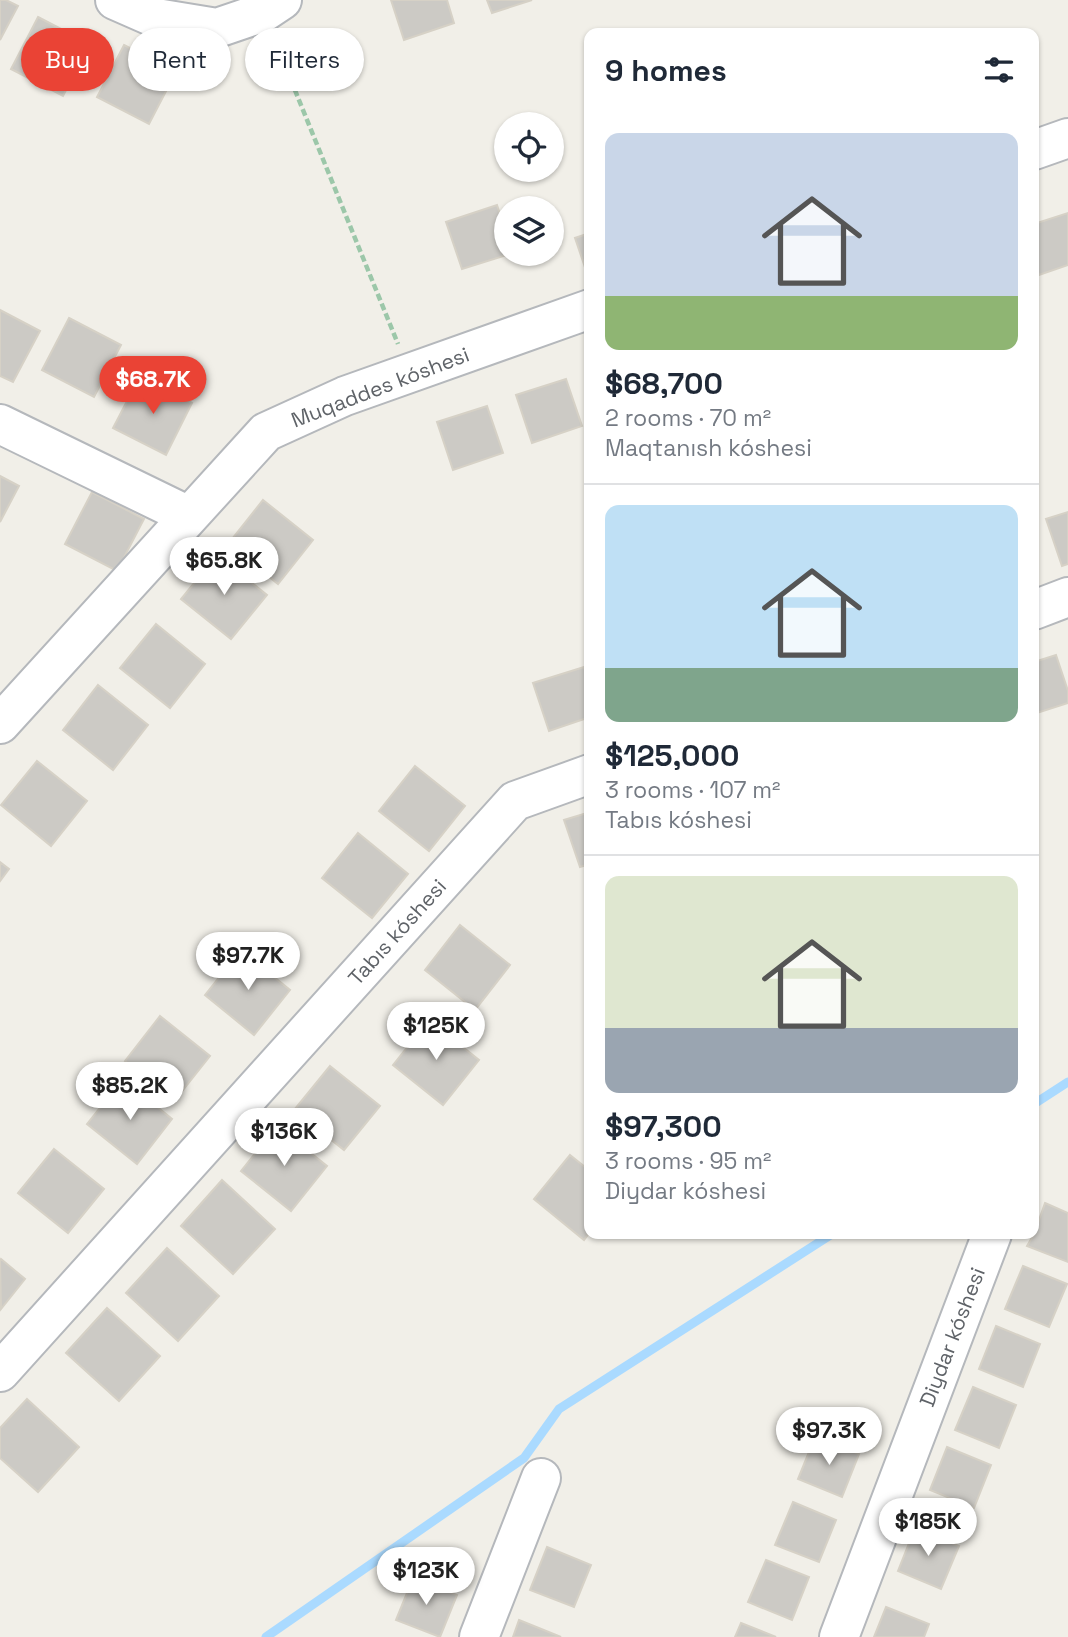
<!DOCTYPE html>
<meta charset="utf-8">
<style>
body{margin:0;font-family:"Space Grotesk",sans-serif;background:#f6f6f7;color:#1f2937;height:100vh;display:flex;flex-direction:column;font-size:26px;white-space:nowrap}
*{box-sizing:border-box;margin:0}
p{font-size:23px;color:#747a83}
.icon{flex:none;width:38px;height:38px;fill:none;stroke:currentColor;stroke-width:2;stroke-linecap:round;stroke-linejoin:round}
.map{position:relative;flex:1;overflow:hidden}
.drawer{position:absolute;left:584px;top:28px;width:455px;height:1211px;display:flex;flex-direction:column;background:#fff;border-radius:14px;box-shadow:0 2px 5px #0004}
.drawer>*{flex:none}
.top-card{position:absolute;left:21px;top:28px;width:458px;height:63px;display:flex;gap:14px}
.buttons{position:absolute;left:494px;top:112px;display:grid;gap:14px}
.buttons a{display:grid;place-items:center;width:70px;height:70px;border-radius:50%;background:#fff;box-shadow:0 2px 5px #0004;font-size:35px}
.price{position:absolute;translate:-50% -60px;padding:0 16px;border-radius:24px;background:#fff;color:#222;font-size:23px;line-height:46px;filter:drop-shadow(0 2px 4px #0008)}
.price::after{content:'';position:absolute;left:50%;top:42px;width:21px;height:16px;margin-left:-10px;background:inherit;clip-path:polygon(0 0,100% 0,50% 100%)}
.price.active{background:#ea4335;color:#fff}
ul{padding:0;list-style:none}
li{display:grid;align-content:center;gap:14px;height:371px;padding:0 21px}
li+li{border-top:2px solid #e0e1e3}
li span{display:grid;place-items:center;height:217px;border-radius:14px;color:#555}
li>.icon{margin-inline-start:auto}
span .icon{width:126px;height:126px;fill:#fffc;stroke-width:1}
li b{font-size:30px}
h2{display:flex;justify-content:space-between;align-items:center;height:84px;padding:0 21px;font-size:30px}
.tag{padding:0 24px;border-radius:32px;background:#fff;box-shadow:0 2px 5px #0004;font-size:24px;line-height:63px}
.tag.active{background:#ea4335;color:#fff}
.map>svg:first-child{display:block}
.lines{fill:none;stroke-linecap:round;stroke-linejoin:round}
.stream{stroke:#aadaff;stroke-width:9}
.building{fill:#cccac5;stroke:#d6d1c6;stroke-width:2}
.minor-casing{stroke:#b5b8bc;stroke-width:42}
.path{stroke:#9cc7a9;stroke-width:4.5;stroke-dasharray:7 3.5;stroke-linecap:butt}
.minor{stroke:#fff;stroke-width:38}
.labels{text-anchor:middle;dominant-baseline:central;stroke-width:7;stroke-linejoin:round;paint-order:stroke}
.street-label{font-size:21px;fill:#5f6368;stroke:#fff}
</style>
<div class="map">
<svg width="1068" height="1637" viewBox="0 0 1068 1637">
<rect width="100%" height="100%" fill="#f1efe8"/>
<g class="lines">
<path class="stream" d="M1034,1104l34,-22
M266,1637l258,-179 35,-49 273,-175"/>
</g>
<path class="building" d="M0,0h6l12,6 -18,34z
M391,0h56l7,23 -50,17z
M487,0h45l-40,13z
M38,17l52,27 -27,52 -52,-27z
M124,45l52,27 -27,52 -52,-27z
M497,205l9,27v22h4l-48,15 -16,-47z
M1068,213v52l-29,10 -5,-14v-37z
M590,233v49l-15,-44z
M0,310l40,21 -27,51 -13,-6z
M69,318l52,27 -27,52 -52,-27z
M140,376l52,27 -26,52 -53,-27z
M566,379l16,47 -50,17 -16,-48z
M487,406l16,47 -50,17 -16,-48z
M0,476l19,10 -19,36z
M92,492l52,27 -27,52 -52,-27z
M263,500l50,40 -35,44 -50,-40z
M1068,512v52l-6,2 -16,-47z
M217,555l50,40 -36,44 -50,-40z
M156,624l49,40 -35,44 -50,-40z
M1056,655l12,36v12l-34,11v-52z
M584,667l6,18v32l-41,14 -16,-48z
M98,685l50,40 -35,45 -50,-40z
M37,761l50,40 -36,45 -50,-41z
M415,766l50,40 -36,45 -50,-40z
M590,812v52l-10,3 -16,-47z
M358,833l50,41 -36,44 -50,-40z
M0,862l9,7 -9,12z
M460,925l50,40 -35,45 -50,-40z
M241,950l49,40 -36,45 -49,-40z
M160,1016l50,40 -35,44 -50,-39z
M429,1020l50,40 -36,45 -50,-40z
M330,1066l50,40 -36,44 -50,-40z
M123,1079l49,40 -35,45 -50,-40z
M277,1126l50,40 -36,45 -50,-40z
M54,1149l50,40 -36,44 -50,-40z
M570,1155l20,16v61l-6,8 -50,-41z
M222,1180l53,49 -42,45 -52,-48z
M1045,1203l23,10v49l-41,-16 7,-12z
M167,1248l52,48 -41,45 -52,-48z
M1,1259l24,20 -24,30 -1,-48z
M1023,1266l44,18 -18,43 -44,-18z
M107,1308l53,48 -41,45 -53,-48z
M996,1326l44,18 -17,43 -44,-18z
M973,1387l43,18 -17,43 -44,-18z
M27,1399l52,48 -41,45 -38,-34v-30z
M815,1437l44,17 -17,43 -44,-18z
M947,1447l44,18 -17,43 -44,-18z
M793,1502l43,18 -17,42 -44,-17z
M915,1528l44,18 -18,43 -43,-18z
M547,1547l44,18 -17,42 -44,-17z
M766,1560l43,17 -17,43 -44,-18z
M413,1578l44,17 -17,42 -44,-17z
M886,1607l43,17 -5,13h-50z
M519,1620l42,17h-48z
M741,1623l35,14h-41z"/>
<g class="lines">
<g class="minor-casing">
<path id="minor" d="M115,0l41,18 61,10 47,-16 18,-12
M1034,150l34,-12
M0,424l189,92
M1034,610l34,-13
M0,724l266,-292 79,-36 245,-87
M0,1372l515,-571 75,-27
M479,1637l62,-159
M839,1637l153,-403"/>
</g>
<path class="path" d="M275,41l123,303"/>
<use href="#minor" class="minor"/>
</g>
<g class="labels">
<g class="street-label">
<text transform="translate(380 387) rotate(-21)">Muqaddes kóshesi</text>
<text transform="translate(397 932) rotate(-48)">Tabıs kóshesi</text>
<text transform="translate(952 1337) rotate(-69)">Diydar kóshesi</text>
</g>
</g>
</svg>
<div class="buttons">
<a><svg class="icon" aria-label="locate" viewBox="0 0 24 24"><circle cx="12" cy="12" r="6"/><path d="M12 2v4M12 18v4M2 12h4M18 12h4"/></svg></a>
<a><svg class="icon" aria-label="layers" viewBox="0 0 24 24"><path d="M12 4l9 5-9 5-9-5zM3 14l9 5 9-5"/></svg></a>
</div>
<b class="price active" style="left:153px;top:416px">$68.7K</b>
<b class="price" style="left:224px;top:597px">$65.8K</b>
<b class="price" style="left:248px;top:992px">$97.7K</b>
<b class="price" style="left:436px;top:1062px">$125K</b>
<b class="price" style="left:130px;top:1122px">$85.2K</b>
<b class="price" style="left:284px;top:1168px">$136K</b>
<b class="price" style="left:829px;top:1467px">$97.3K</b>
<b class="price" style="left:928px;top:1558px">$185K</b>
<b class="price" style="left:426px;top:1607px">$123K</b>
<div class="top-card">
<a class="tag active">Buy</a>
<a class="tag">Rent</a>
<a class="tag">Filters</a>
</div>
<section class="drawer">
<h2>9 homes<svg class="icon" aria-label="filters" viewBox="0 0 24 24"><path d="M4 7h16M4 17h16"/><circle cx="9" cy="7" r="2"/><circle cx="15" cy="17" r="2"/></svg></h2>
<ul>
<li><span style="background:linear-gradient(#c9d6e8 75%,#8fb573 0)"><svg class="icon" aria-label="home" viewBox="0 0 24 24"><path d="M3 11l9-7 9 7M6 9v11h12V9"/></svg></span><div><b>$68,700</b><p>2 rooms · 70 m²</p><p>Maqtanısh kóshesi</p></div></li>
<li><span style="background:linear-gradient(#bfe0f5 75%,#7fa58c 0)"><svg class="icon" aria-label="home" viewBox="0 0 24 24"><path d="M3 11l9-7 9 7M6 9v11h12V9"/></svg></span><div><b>$125,000</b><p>3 rooms · 107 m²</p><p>Tabıs kóshesi</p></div></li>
<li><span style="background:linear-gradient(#dfe7d0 70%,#9aa5b1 0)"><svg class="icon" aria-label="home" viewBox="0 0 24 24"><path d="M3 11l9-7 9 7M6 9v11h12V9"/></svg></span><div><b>$97,300</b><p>3 rooms · 95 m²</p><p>Diydar kóshesi</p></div></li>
</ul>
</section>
</div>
